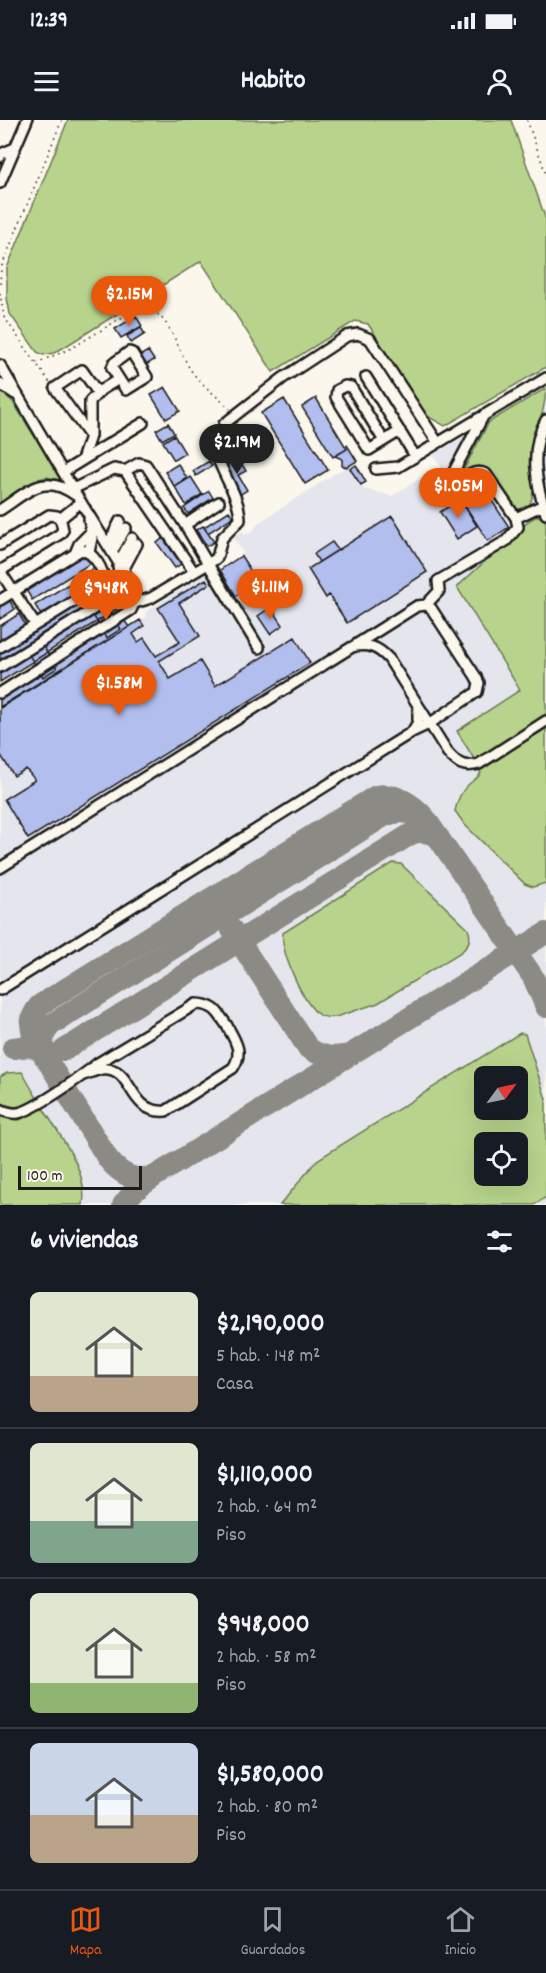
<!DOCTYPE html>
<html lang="es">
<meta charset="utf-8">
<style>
body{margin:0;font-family:Dekko,sans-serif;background:#20242c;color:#f1f3f6;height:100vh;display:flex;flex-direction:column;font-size:22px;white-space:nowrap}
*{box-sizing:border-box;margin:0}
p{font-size:20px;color:#9ea1a6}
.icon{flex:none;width:33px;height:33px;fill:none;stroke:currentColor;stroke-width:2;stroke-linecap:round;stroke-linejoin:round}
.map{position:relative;height:1085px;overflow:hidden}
.drawer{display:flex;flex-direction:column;background:#171b24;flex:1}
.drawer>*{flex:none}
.needle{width:39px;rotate:57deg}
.fabs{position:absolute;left:474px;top:946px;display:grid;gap:12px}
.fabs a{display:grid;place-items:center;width:54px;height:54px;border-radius:9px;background:#171b24;box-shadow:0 6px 24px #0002;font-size:30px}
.scale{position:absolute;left:18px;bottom:15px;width:124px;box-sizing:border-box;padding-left:6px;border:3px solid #1c1c1c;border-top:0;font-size:16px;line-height:21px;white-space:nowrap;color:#1c1c1c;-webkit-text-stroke:4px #fbf7ec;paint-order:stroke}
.price{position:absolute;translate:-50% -51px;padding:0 14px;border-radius:21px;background:#ea580c;color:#fff;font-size:20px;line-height:39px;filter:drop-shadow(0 2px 3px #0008)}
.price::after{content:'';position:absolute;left:50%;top:36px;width:18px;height:14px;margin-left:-9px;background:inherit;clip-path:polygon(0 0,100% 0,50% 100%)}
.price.active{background:#222;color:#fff}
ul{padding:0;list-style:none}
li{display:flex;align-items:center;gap:18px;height:150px;padding:0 30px}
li+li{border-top:2px solid #363941}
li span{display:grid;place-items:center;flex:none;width:168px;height:120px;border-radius:9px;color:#555}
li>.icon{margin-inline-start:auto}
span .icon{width:72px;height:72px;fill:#fffc;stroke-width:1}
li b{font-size:26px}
h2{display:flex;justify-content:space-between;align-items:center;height:72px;padding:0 30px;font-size:26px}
.status{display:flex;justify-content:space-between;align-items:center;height:42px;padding:0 30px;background:#171b24;direction:ltr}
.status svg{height:16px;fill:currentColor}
header{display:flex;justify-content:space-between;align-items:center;height:78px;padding:0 30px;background:#171b24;font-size:27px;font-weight:700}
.dock{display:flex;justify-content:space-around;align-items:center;height:84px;border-top:2px solid #363941;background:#171b24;font-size:16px;color:#9ea1a6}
.dock a{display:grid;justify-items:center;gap:3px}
.dock .active{color:#ea580c}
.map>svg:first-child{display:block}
.built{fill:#e5e6ed;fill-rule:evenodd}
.green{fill:#b8d48c;stroke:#6a7854;stroke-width:1.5;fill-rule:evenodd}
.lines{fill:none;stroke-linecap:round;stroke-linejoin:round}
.taxiway{stroke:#8c8a84;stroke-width:22}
.building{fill:#b1beee;stroke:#1c1c1c;stroke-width:1.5}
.minor-casing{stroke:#1c1c1c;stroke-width:14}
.path{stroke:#1c1c1c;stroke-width:1.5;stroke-dasharray:1.5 4.5;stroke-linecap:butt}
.minor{stroke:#fbf7ec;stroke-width:9}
</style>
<div class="status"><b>12:39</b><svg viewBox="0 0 49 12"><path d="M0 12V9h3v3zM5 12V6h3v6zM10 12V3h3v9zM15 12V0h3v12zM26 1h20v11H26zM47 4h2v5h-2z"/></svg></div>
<header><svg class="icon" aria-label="menu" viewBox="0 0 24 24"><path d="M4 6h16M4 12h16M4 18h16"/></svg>Habito<svg class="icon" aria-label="person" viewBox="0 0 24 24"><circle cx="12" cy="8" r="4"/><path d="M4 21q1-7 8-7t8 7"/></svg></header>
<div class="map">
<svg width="546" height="1085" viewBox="0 0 546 1085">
<rect width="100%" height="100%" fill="#fbf7ec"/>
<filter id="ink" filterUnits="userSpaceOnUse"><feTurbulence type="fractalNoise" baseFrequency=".0167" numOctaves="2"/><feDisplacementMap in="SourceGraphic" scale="12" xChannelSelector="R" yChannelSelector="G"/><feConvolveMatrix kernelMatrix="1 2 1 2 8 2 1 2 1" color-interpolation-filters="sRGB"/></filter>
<g filter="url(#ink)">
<path class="built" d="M546,267v818h-546v-497l147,-91 -2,-5 64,-40 18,29 9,-5 -16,-26 24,-16 -11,-17 10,-6 3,4 8,-5 4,-7 81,-52 10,-5 15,23 28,7 33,-21 5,6 14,-10 -11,-16zM484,957h34v33h-34zM484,1023h34v33h-34z"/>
<path class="green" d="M68,0h443l35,100v147l-101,59 -18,-10 -59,-92 -13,-3 -82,51 -72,-111 -135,85 -12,7 -11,2 -6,-3 -27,-38 -3,-16v-30z
M546,268c0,23 -12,45 -13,69 0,15 3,32 -3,47l-9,5h-7c-4,-5 -9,-10 -12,-16 -5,-6 -7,-16 -12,-22 -14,-13 -28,4 -35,15l34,-64z
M0,271l13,11 47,75 -1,3 -12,-3 -8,2 -39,24z
M537,396l7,2 2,5v195l-64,41h-8l-17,-28 63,-41 -63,-103 36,-33 18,-12 17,-21z
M546,608v155l-13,4 -8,-3 -60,-59 -10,-14c2,-10 6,-20 14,-27 5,-4 9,-6 12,-11l-2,-3z
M393,743l8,1 67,65c4,9 0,17 -7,23l-83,51 -42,14c-7,1 -12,1 -18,-3 -15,-12 -38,-62 -35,-81z
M520,913l5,1 21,65v98l-12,8h-254l37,-45zM484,957h34v33h-34zM484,1023h34v33h-34z
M22,952l15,26c-13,8 -23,13 -37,4v-25l7,-4z
M43,988c17,28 46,63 40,97h-83v-88l19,3z"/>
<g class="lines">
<path class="taxiway" d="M232,810l76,118c13,9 26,11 41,7
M13,928l17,-2 19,8
M64,930l347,-216c10,-4 19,-2 28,4
M44,936c-3,-13 -2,-23 8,-32l332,-208c13,-6 25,-5 37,2
M155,1056c-21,6 -34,-1 -47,-17l-72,-117c-7,-14 -7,-25 4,-37l336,-209c19,-4 37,8 49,22l108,159 13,30
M123,1085l11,-14 21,-15 391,-243"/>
</g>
<path class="building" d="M136,196l6,10 -21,12 -6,-9z
M141,208l4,6 -14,9 -4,-7z
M148,231l6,9 -11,7 -5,-10z
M165,267l15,24 -14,8 -15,-24z
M316,278l31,51 -14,8 -31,-50z
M284,279l44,71 -23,14 -44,-71z
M168,303l6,10 -12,7 -6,-10z
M174,315l11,18 -11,7 -11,-18z
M347,325l10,16 -10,6 -5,-1v-7l-7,-3 12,-7 -2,-3z
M238,338l8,13 -8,4 9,15 -9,6 -3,-5 3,-2 -13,-23z
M209,341l3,5 -16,10 -3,-5z
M178,344l9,14 -13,8 -9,-14z
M356,345l10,17 -5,3 -11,-16z
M191,357l11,17 -16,11 -11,-18z
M481,364l28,43 -21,14 -28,-43z
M209,371l4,7 -25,16 -4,-6z
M460,379l17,27 -20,13 -17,-27z
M229,391l4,6 -25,16 -4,-6z
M392,396l35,56 -80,51 -18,-28 -3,3 -18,-29z
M203,406l11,16 -7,4 -11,-16z
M163,418l18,26 -6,4 -18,-25z
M332,422l6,8 -19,12 -5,-8z
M84,431l7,12 -59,37 -7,-12z
M241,436l17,26 -22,14 -16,-26z
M94,448l8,11 -60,38 -7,-12z
M206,459l3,5 -30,19 21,33 -41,25 11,18 30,-18 15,25 80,-49 15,26 -282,176 -24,-40 31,-19 -9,-11 -12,7 -14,-22v-46l140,-88 4,6 -11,8 5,8 6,-4 12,18 24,-14 -22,-34z
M95,471l4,8 -99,62v-10z
M8,478l7,11 -15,10v-16z
M113,483l4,6 -117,73v-9z
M105,484l16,25 -14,9 -16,-26z
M271,487l12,18 -13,9 -12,-18z
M19,494l7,12 -26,16v-16z
M120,494l9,13 -129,80v-17z
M41,523l16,25 -14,9 -16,-25z"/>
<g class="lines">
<g class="minor-casing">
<path id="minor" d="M0,37l1,-3 14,-6
M0,63l27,-63
M0,245l77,131 53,85c5,11 7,18 1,29l-131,83
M366,257l49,79
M0,264l15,10
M546,300c-17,29 -10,64 0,94
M90,316l-35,-48 27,-18 16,23
M384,321l-33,-54 -6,-1 -8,4 -1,7 33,53 31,-19
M82,340l8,-24v-35l11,-11 18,-11 -7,-11 2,-5 15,-11 3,1 15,24 -21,13 -7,-11
M376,349l22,-2 148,-89
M63,352l80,-49
M73,369l41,-20 11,2
M0,390c28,-18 44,-38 75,-15
M516,398l27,-13
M60,399l21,-17
M185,405l34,-23
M0,425l49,-30 8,1 4,5 2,9 -3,4 -60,37
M108,425l12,-24
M76,431l3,-7 13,-13
M89,432l3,-14 -3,-19
M112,432l14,-24
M119,442l13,-24
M123,450l14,-26
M0,451l35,53
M194,452l-69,-101 14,-8 7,2 39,60 23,39 9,-6 5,-20 18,-18c0,-24 -19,-47 -25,-70l8,-7 -1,-7 2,-12 59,-46 64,-42 11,-2 12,5 68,104
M0,480l81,-50c13,2 23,20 23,32l-2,2 -102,63
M135,483l16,-5 57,-34 51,84
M426,485l13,-14 -1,-10 68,-40 12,-14 -2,-9 -30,-44c-17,-8 -25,12 -36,21l-4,-1 -1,-6 39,-73
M357,524l60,-38 9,-1 5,3 45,69 3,6 -2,9 -48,32 -17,8
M0,547l113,-70 8,-14 -3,-16
M0,748l352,-221c16,-4 26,0 37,12l59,94c10,11 16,15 31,11l67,-43
M0,870l412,-258 6,-10v-14
M0,989c6,3 11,5 18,4 15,-2 66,-38 80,-50l98,-59c6,0 12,1 18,5 5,4 8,10 12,15 9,16 18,28 7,44l-67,43c-40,3 -31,-45 -64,-42 -6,1 -13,4 -19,6"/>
</g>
<path class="path" d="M527,0l19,54
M0,164l1,-16 61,-148
M0,173l4,24 46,66
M36,243l36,-15 67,-41c27,-2 39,43 51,62 10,15 27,27 40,40"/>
<use href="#minor" class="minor"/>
</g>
</g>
</svg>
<div class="fabs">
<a><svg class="needle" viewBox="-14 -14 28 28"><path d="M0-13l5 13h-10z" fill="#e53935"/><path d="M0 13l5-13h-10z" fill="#9ea1a6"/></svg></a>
<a><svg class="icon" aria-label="locate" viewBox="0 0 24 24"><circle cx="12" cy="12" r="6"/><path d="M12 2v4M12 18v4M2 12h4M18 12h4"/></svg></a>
</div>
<div class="scale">100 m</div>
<b class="price" style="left:129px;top:207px">$2.15M</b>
<b class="price active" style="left:237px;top:355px">$2.19M</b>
<b class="price" style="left:458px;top:399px">$1.05M</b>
<b class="price" style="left:270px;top:500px">$1.11M</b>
<b class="price" style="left:106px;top:501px">$948K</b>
<b class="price" style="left:119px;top:596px">$1.58M</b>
</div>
<section class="drawer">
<h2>6 viviendas<svg class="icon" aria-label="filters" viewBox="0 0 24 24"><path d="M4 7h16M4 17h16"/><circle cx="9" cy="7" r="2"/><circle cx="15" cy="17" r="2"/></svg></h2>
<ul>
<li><span style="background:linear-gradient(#dfe7d0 70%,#b9a48a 0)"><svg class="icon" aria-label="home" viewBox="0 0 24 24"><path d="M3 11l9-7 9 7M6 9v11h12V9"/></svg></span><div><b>$2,190,000</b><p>5 hab. · 148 m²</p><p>Casa</p></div></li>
<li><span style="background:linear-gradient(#dfe7d0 65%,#7fa58c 0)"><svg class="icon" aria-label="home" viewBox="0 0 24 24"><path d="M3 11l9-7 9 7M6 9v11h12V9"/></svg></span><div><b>$1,110,000</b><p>2 hab. · 64 m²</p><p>Piso</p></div></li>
<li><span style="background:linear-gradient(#dfe7d0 75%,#8fb573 0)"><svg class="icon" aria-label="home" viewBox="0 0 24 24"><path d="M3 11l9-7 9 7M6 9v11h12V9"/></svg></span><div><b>$948,000</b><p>2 hab. · 58 m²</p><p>Piso</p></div></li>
<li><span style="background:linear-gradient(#c9d6e8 60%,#b9a48a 0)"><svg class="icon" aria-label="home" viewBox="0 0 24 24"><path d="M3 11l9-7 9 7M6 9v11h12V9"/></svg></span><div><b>$1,580,000</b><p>2 hab. · 80 m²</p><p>Piso</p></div></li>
</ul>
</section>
<nav class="dock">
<a class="active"><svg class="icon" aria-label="map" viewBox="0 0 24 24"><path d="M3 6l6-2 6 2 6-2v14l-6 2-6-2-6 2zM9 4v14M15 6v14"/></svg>Mapa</a>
<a><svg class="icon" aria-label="saved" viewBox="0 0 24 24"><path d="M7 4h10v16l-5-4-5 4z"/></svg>Guardados</a>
<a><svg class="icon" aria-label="home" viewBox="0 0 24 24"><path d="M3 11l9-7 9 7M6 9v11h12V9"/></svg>Inicio</a>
</nav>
